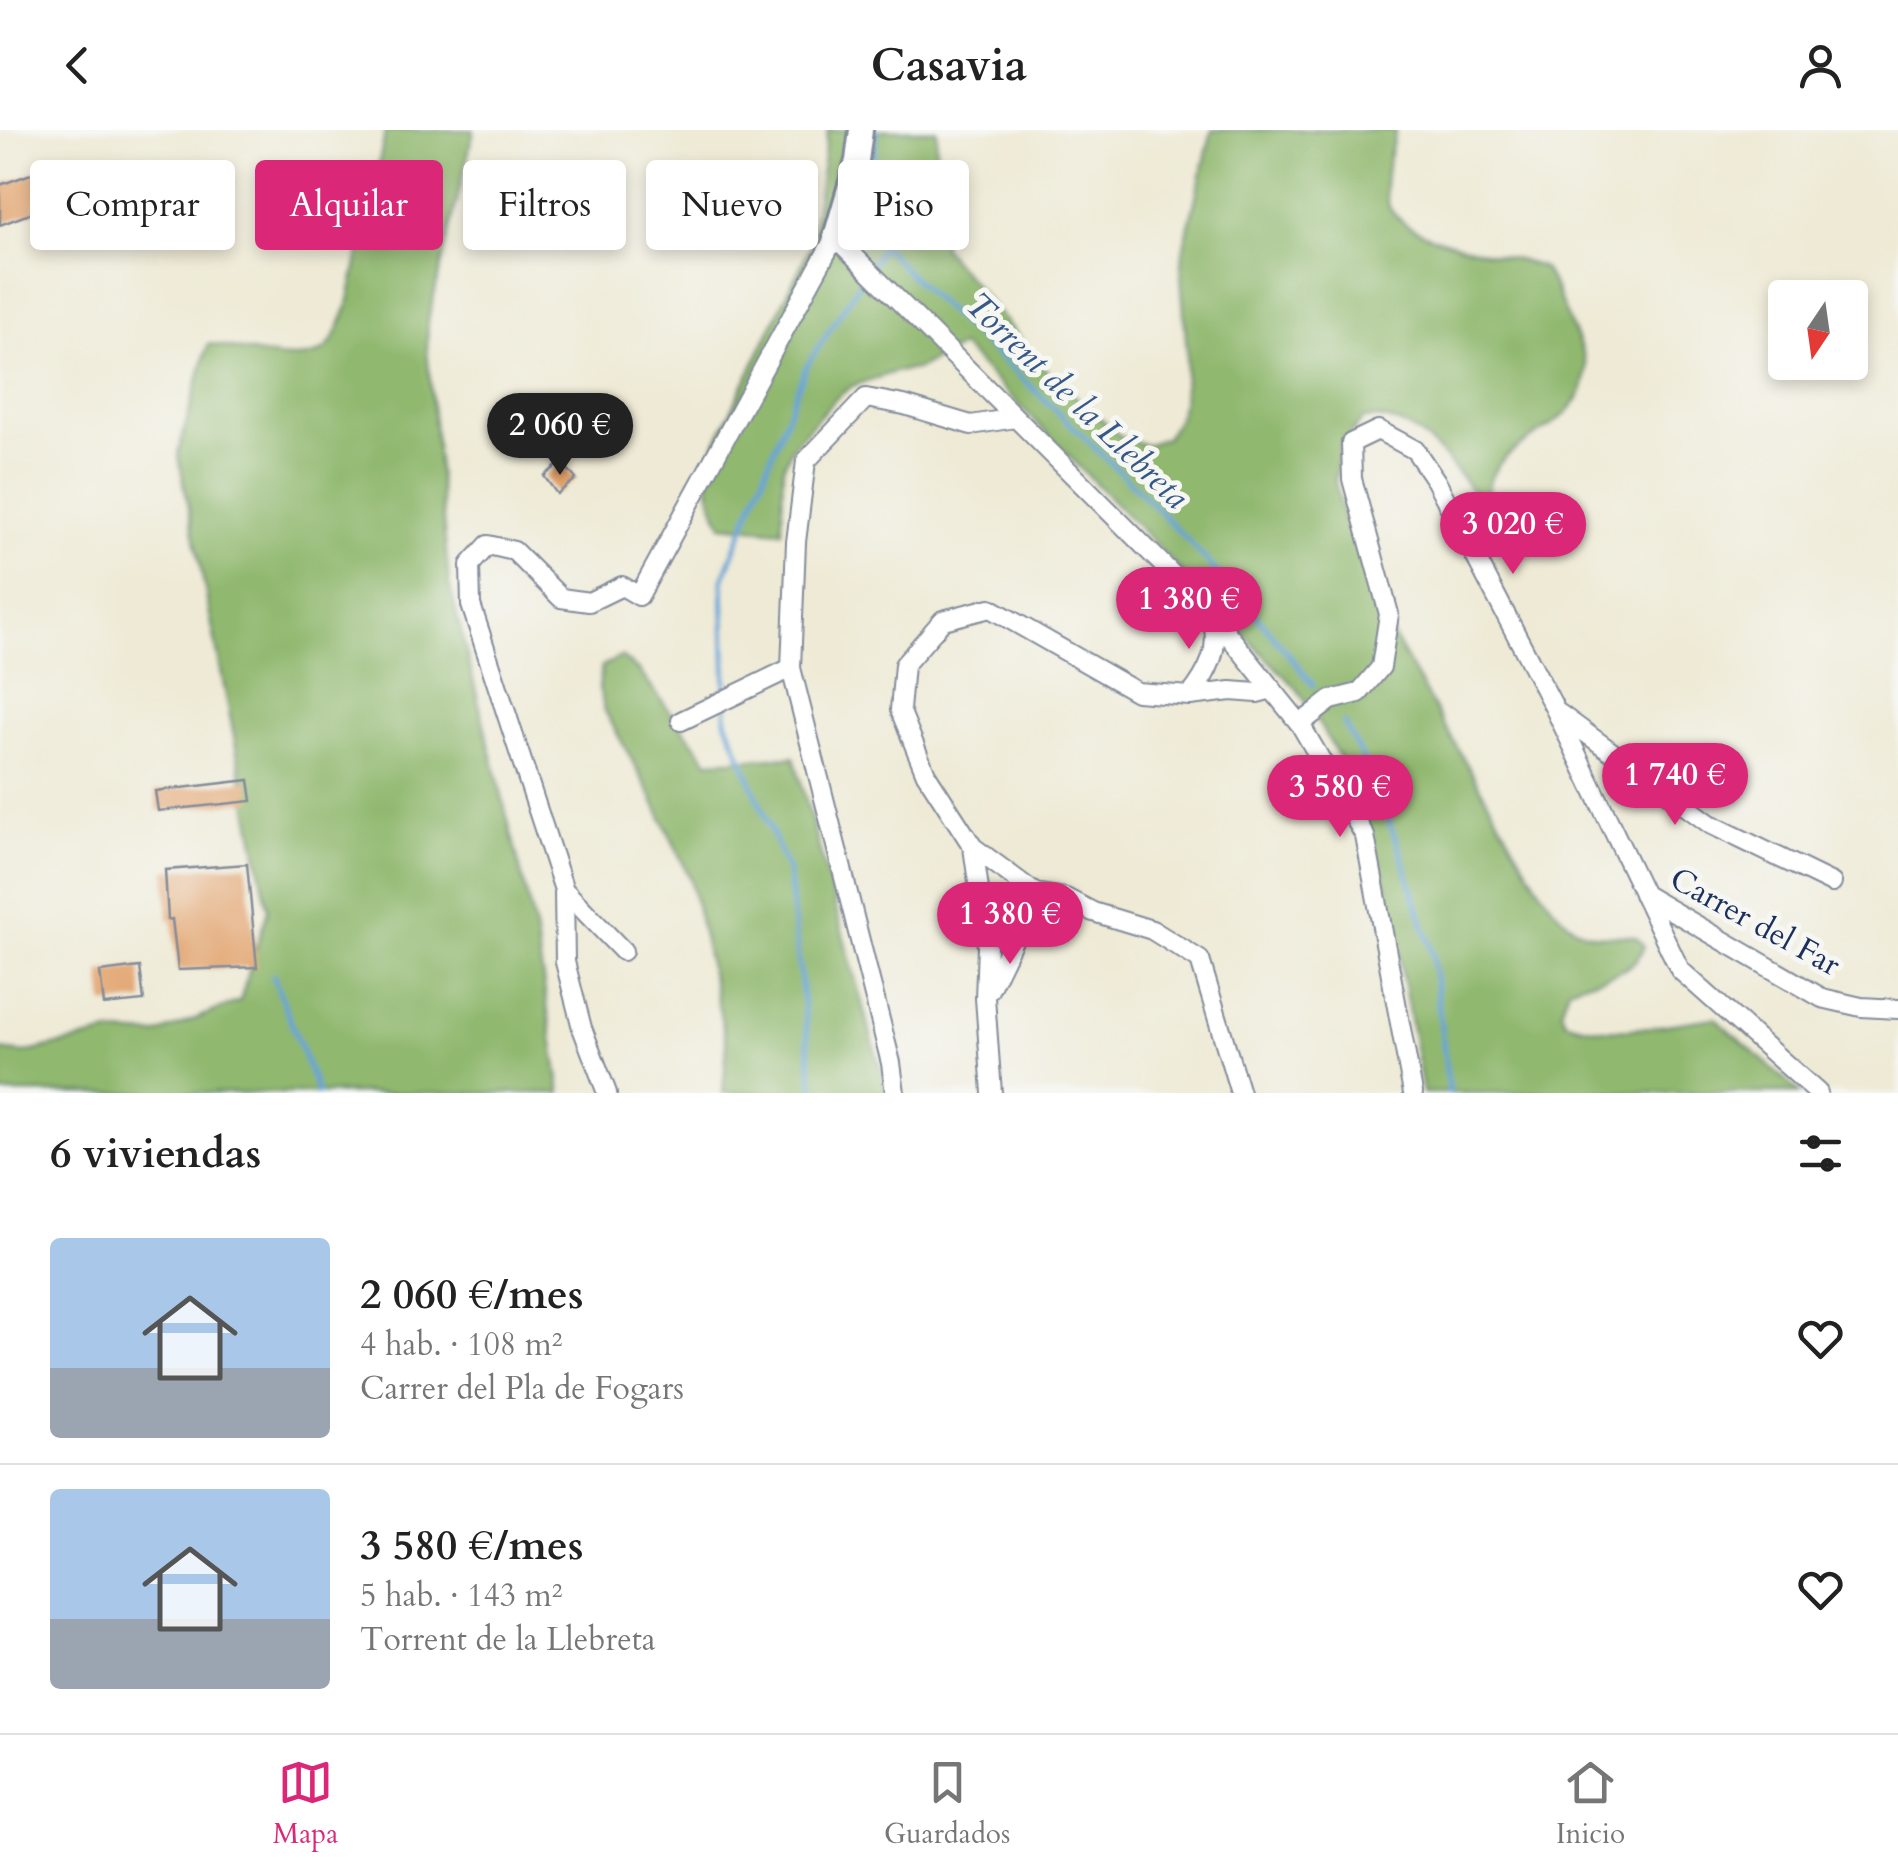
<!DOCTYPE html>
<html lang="es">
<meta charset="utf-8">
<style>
body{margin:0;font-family:Cardo,serif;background:#f6f6f6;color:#222;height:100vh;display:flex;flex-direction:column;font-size:38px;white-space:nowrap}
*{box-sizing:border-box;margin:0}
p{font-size:32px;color:#767676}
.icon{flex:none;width:55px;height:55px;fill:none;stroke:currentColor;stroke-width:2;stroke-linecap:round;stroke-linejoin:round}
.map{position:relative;height:963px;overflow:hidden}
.side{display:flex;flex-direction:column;background:#fff;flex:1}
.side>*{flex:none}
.top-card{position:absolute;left:30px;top:30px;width:1000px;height:90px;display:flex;gap:20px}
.needle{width:65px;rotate:193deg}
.fabs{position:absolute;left:1768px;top:150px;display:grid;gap:20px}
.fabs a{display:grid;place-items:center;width:100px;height:100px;border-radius:10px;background:#fff;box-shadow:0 5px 15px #0003;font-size:50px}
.price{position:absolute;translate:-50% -85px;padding:0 22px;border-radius:35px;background:#db2777;color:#fff;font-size:32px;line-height:65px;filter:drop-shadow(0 2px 5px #0008)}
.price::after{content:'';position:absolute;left:50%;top:60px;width:30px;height:22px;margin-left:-15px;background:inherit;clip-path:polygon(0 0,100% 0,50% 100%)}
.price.current{background:#222;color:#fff}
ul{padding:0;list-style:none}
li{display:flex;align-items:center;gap:30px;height:250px;padding:0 50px}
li+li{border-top:2px solid #e0e0e0}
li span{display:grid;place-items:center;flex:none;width:280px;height:200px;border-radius:10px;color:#555}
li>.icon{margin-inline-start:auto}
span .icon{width:120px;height:120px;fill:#fffc;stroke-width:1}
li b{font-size:42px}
h2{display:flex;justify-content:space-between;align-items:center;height:120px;padding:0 50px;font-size:42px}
.chip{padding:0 35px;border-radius:10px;background:#fff;box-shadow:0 5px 15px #0003;font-size:35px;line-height:90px}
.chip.current{background:#db2777;color:#fff}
header{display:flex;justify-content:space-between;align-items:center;height:130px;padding:0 50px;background:#fff;font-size:45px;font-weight:700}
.tabs{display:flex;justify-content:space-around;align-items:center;height:140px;border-top:2px solid #e0e0e0;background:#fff;font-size:28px;color:#767676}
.tabs a{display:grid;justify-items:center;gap:5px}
.tabs .current{color:#db2777}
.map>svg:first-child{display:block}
.forest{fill:#90b86e;stroke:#567466;stroke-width:2.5}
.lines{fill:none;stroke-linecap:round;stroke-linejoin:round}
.stream{stroke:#67a4d8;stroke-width:5}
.building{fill:#e19e65}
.minor-casing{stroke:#848c9a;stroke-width:22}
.tertiary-casing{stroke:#848c9a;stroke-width:28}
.minor{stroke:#fff;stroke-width:18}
.tertiary{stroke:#fff;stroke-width:22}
.labels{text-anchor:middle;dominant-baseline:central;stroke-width:10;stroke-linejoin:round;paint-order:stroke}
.street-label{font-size:32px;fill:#1b2f5e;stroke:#f6f6f2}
.water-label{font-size:35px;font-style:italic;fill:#365889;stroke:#f6f6f2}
</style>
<header><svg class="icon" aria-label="back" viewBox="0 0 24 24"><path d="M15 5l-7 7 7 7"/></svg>Casavia<svg class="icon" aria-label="person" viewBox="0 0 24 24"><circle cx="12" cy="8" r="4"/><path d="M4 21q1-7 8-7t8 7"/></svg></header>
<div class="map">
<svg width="1898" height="963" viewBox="0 0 1898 963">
<rect width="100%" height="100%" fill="#f6f6f2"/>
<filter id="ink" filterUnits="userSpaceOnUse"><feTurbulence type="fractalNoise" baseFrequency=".01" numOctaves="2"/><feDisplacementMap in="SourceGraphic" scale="20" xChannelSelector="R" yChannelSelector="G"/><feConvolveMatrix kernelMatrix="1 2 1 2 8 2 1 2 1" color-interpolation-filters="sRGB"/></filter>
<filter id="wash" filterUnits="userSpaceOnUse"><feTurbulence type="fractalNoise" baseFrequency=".0048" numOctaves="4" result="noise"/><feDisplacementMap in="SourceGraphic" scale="40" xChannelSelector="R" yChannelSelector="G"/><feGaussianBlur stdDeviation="2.25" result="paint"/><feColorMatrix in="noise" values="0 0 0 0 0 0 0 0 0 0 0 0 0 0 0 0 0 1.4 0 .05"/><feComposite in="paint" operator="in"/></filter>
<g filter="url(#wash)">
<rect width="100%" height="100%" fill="#eeead5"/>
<path class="forest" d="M386,0h88l-46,190 -1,28 22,235 86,346 26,164h-561v-43l24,3 86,-20 45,2 85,-34 28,-92 -90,-456 30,-109c30,2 91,26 116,6 11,-9 17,-28 23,-41z
M828,0h109l-1,43 7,75 107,126 71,63 25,8 20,-7 12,-19 5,-21 4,-45 -6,-77 2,-25 29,-121h184c-5,21 -18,58 -6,78 20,36 117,45 153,60 12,17 19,37 27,56 7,16 18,34 16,51 -7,67 -124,65 -93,143 -34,-39 -68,-107 -130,-99l-22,26 -6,35 5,24 38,107 157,271c15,21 32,49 60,53 14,2 27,-1 41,2l8,9c-11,32 -49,29 -75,42l-8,23 4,10c46,18 102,3 150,-3l85,75h-377l-36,-205 -35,-110 -54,-88 -337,-344 -44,23 -23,3 -42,14 -17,13 -43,48 -9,21 -1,63 -60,-6c-13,-26 -17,-44 -11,-72l99,-206z
M621,527l18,14 69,90 86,-4 93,336h-164l4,-48 -37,-167 -40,-85 -45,-82 -6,-23 3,-22z"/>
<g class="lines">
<path class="stream" d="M883,116c43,49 95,91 143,136 101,95 202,193 287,303
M726,564l-3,-114 83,-213 77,-121 -14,-50 8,-66
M726,575v15l62,152 26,221
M1344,593l27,52 30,78 31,99 17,141
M273,845l45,118"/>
</g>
<g id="blocks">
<path class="building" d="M59,34l10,35 -69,26v-40z
M562,332l14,17 -19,15 -13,-18z
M249,650l3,21 -94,10 -3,-20z
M247,734l10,103 -79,3 -6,-51 -4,1 -3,-50z
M140,837l4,34 -40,4 -4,-33z"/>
</g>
</g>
<g filter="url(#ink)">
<use href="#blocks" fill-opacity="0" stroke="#848c9a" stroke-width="2.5"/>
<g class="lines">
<g class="minor-casing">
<path id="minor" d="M1190,566c18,-23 31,-47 22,-77
M1560,584l150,110 122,59
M681,591l110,-53
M1300,594l31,-24 28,-7 22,-26 8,-53 -37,-135 -1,-36 27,-13 37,20 21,31 120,230 124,259 138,123
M973,717l14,99 -2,52 7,95
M564,760l59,61
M1643,764l179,104 39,9 37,2
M989,860l30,-62 47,-30
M607,963l-25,-65 -17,-66 -1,-72 -93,-285 -1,-40 18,-20 26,6 47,47 28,4 33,-16 17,10 196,-359 374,374 91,113 65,112 48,257
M895,963l-4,-30 -100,-395 5,-126 10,-81 60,-63 38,7 67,20 44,-7
M1240,963l-40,-133 -48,-30 -59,-18 -27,-14 -31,-5 -62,-46 -47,-73 -26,-64 4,-45 39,-45 47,-12 147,84 53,4 41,-5 26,2 15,-4"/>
</g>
<g class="tertiary-casing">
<path id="tertiary" d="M835,107l22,-76 4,-31"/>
</g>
<use href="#minor" class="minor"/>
<use href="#tertiary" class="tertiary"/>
</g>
</g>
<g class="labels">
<g class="street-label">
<text transform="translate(1755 792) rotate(29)">Carrer del Far</text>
</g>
<g class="water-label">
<text transform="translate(1077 271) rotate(44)">Torrent de la Llebreta</text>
</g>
</g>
</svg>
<div class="fabs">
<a><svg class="needle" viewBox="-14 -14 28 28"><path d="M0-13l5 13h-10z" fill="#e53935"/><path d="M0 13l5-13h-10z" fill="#767676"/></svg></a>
</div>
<b class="price current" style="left:560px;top:348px">2 060 €</b>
<b class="price" style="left:1513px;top:447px">3 020 €</b>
<b class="price" style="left:1189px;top:522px">1 380 €</b>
<b class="price" style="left:1675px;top:698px">1 740 €</b>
<b class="price" style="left:1340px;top:710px">3 580 €</b>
<b class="price" style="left:1010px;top:837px">1 380 €</b>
<div class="top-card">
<a class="chip">Comprar</a>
<a class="chip current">Alquilar</a>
<a class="chip">Filtros</a>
<a class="chip">Nuevo</a>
<a class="chip">Piso</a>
</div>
</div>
<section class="side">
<h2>6 viviendas<svg class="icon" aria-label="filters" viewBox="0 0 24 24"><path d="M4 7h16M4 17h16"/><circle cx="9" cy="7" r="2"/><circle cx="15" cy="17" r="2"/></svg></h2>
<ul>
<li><span style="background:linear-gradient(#a9c7e8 65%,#9aa5b1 0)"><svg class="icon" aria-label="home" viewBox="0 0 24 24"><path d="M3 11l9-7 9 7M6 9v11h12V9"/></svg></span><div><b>2 060 €/mes</b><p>4 hab. · 108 m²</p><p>Carrer del Pla de Fogars</p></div><svg class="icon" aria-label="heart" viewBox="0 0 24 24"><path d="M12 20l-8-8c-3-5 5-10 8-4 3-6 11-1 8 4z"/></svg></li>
<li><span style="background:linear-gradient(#a9c7e8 65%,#9aa5b1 0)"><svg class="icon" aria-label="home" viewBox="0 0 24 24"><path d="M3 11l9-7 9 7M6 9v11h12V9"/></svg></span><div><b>3 580 €/mes</b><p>5 hab. · 143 m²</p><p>Torrent de la Llebreta</p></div><svg class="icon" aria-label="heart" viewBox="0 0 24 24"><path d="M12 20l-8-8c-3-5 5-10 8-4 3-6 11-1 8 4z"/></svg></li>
</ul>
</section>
<nav class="tabs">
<a class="current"><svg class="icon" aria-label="map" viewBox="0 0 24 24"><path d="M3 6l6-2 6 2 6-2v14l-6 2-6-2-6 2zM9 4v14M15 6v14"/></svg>Mapa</a>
<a><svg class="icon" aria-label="saved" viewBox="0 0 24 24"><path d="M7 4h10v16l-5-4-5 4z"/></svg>Guardados</a>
<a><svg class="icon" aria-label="home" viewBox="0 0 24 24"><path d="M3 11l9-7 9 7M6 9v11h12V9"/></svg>Inicio</a>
</nav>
